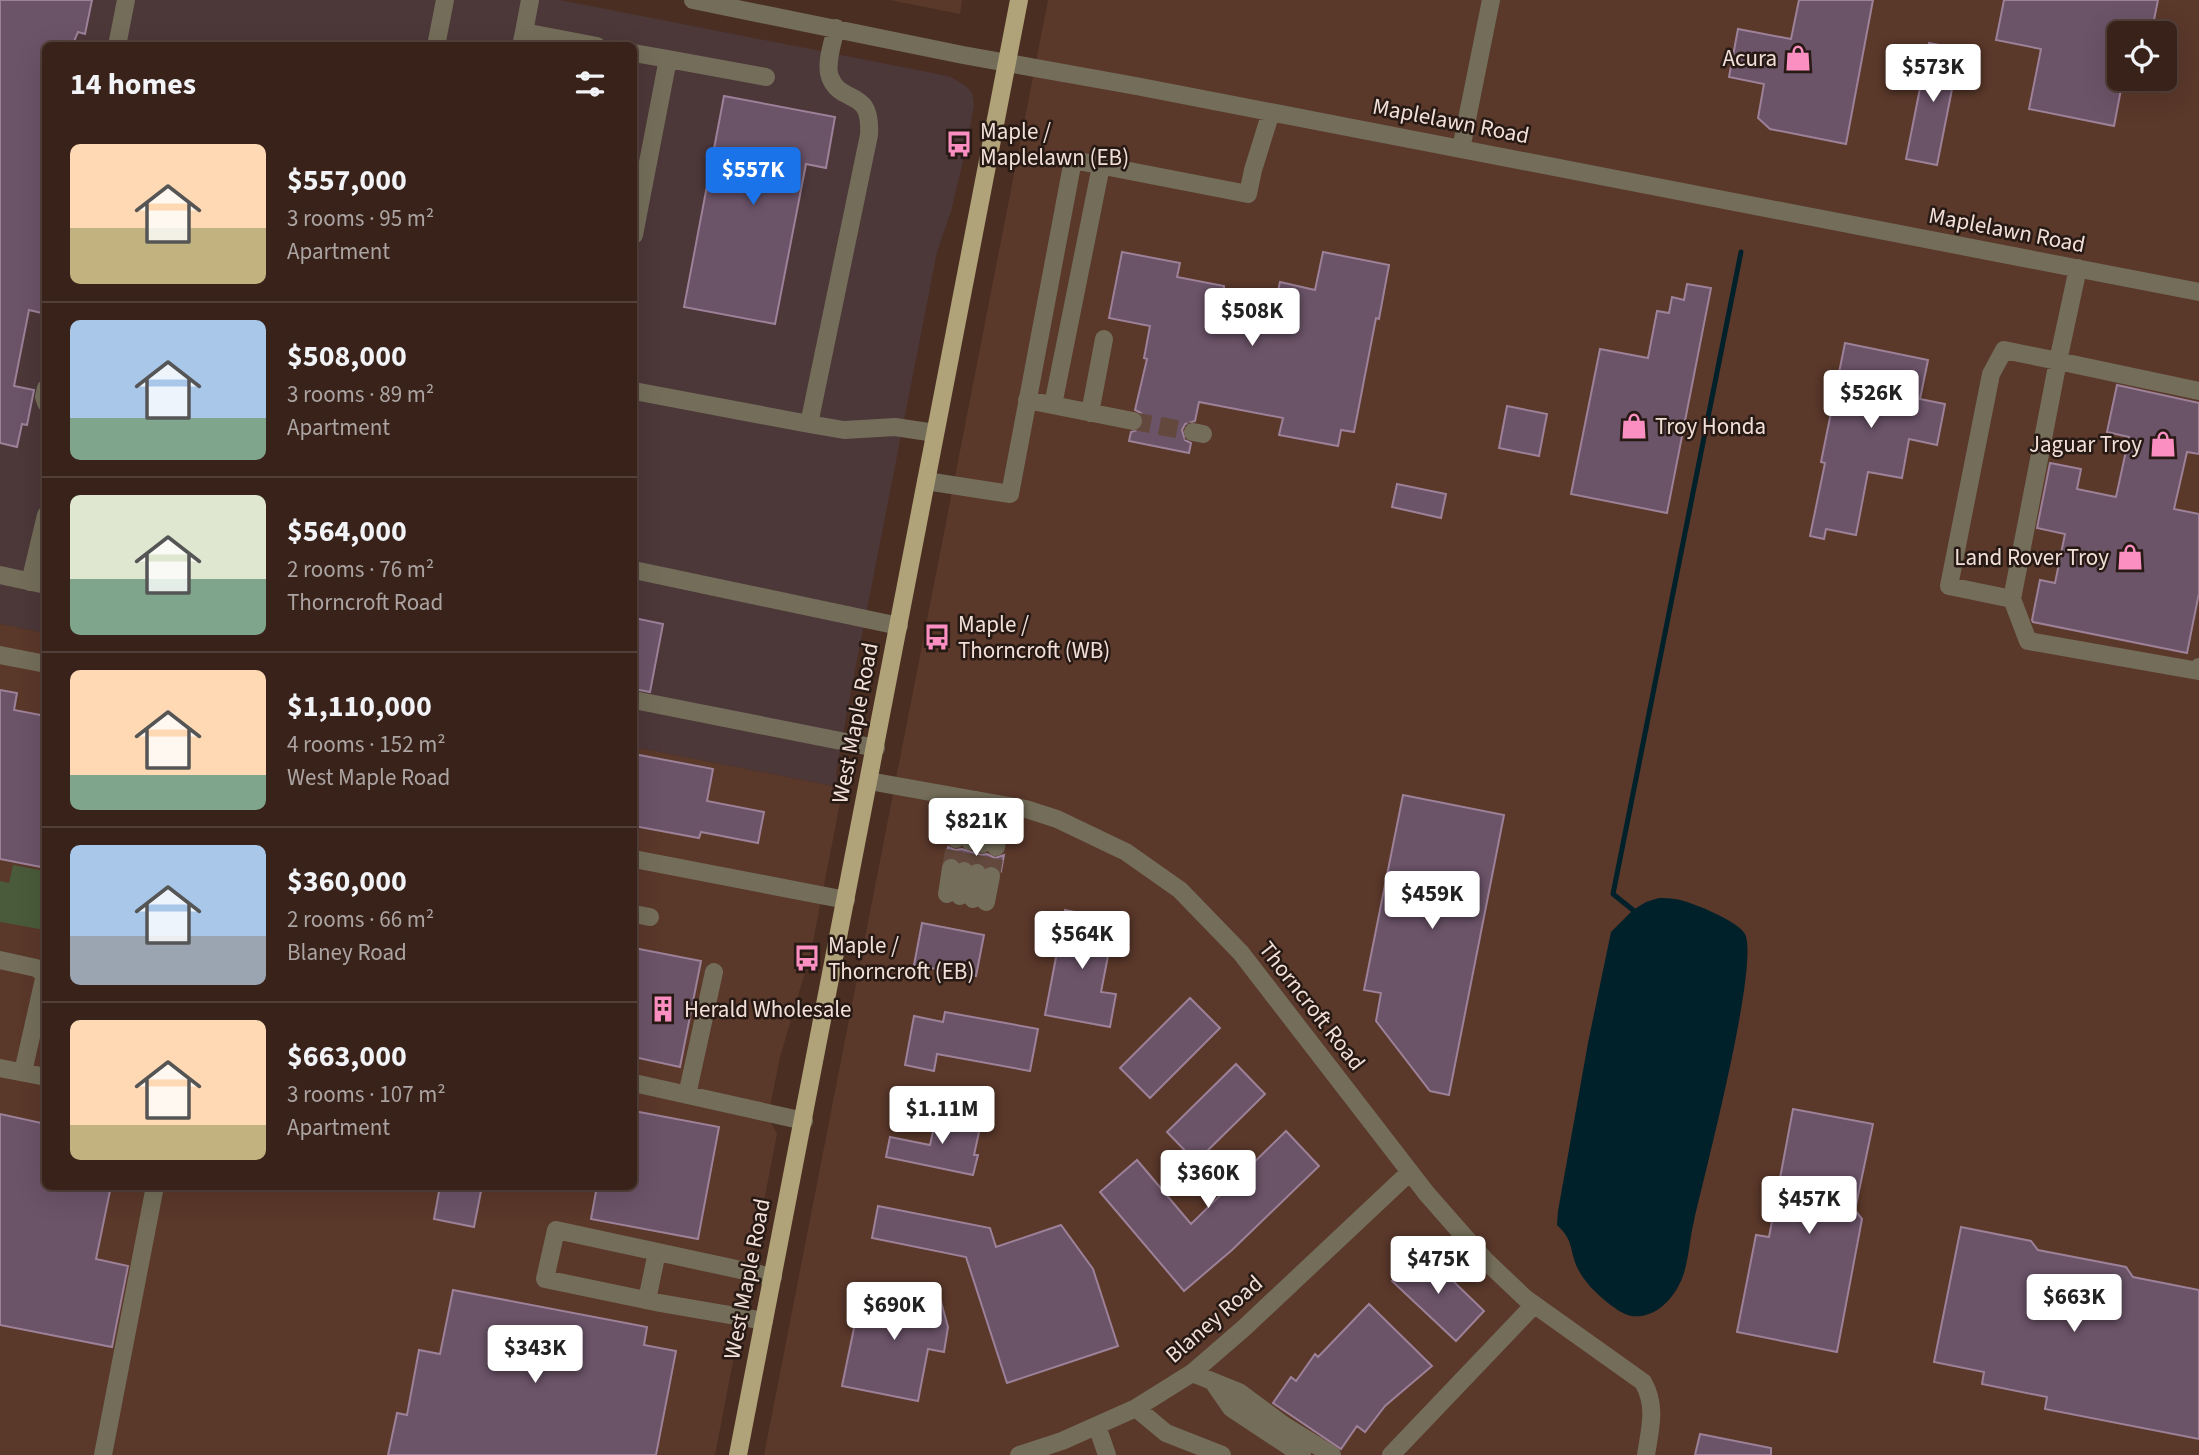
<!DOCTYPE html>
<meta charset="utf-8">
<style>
body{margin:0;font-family:"Source Sans 3",sans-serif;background:#3f2a23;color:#f1f3f6;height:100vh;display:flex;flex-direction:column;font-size:26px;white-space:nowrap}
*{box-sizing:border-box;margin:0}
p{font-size:23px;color:#aba4a2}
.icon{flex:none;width:38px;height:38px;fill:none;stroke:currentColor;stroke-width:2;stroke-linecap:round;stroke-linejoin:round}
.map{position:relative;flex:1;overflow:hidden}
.drawer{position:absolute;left:42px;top:42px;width:595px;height:1148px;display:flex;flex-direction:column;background:#38221a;border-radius:10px;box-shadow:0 7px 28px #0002,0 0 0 2px #523f39}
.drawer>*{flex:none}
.fabs{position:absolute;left:2107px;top:21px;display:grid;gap:14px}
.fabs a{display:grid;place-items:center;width:70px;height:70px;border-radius:10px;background:#38221a;box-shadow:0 7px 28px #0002,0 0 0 2px #523f39;font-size:35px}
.price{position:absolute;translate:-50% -60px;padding:0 16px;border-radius:7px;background:#fff;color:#222;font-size:23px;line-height:46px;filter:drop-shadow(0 2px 4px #0008)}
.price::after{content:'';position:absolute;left:50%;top:42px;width:21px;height:16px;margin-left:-10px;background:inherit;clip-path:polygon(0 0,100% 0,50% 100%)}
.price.current{background:#1a73e8;color:#fff}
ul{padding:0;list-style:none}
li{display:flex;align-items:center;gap:21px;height:175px;padding:0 28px}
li+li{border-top:2px solid #523f39}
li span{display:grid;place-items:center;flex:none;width:196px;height:140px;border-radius:10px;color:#555}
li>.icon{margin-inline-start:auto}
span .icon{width:84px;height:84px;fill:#fffc;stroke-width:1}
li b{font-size:30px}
h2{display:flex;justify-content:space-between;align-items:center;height:84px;padding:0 28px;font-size:30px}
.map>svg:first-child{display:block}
.commercial{fill:#4c3739}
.built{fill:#5a382a;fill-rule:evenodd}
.green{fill:#495b3a}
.water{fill:#00212a}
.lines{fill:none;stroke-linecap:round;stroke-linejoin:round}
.stream{stroke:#00212a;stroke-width:5}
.building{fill:#6b5368;stroke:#9c8198;stroke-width:2}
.minor-tunnel{stroke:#63493d;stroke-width:18;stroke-dasharray:18 9;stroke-linecap:butt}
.minor{stroke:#736d59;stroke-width:18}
.major{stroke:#b0a379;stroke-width:18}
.labels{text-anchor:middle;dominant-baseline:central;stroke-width:5;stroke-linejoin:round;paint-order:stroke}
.poi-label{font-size:23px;fill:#f2dfd8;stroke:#271a15;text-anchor:start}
.street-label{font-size:23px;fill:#f2dfd8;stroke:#271a15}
</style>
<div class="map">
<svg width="2199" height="1455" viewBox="0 0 2199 1455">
<rect width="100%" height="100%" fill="#4a2e22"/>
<path class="commercial" d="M0,0h560l373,73 18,4 15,9 6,7 2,12 -7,40 -16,66 -14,41 -87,444 -14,78 2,13 -204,-40v-701h-588l-1,587 -45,-9z"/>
<path class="built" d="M890,0h72l-2,14z
M1048,0h1151v1455h-1435zM2119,33h46v46h-46z
M0,624l45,9 1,553h588v-439l204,40 2,16 -29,149 -31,105 -12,60 9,17 -62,321h-715z"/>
<path class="green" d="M13,865l32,6v59l-45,-8v-41l9,2z"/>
<path class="water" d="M1659,898c5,0 11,0 16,1 15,2 63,22 70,35 15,29 -41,243 -51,287 -5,19 -5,44 -14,62 -9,19 -27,36 -49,33 -9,-2 -16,-8 -23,-13 -13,-11 -24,-21 -31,-36 -8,-19 -3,-26 -20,-42l1,-14 30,-168 23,-111 22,-22 13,-8z"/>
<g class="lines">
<path class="stream" d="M1633,910l-20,-16 128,-642"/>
</g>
<path class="building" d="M0,0h92l-7,34 -7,-2 -6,14h-26v268l-17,-4 -15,76 20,4 -7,35 -5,-1 -5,23 -17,-4z
M1799,0h74l-27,144 -76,-15 -12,-11 6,-34 -35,-7 9,-48 53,10z
M2004,0h154l-5,25 -6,-2 -2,10h-26v46h4l-9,47 -85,-17 12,-60 -45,-9z
M1929,43l31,6 -23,116 -31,-6z
M724,96l111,21 -9,51 -20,-4 -31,160 -91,-17z
M1122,252l58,11 -3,14 47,9v4l52,10 4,-18 35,8 8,-38 66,13 -10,54 -3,-1 -22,114 -13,-2 -3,16 -59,-11 4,-17 -84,-16 -4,19 -10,3 -3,6 3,10 6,3 -2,10 -60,-12 2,-9 10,-3 3,-6 -3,-10 -6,-3 12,-51 -3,-1 6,-32 -41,-8z
M1687,284l24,4 -44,225 -96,-19 29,-145 48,9 9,-47 12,2 3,-16 12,3z
M1845,343l83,17 -8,39 25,5 -8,41 -28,-6 -7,39 -34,-6 -12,63 -30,-6 -2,10 -14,-3 15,-73 -4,-1z
M2117,385l82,18v51l-12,-2 -13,57 25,5v79l-12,60 -154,-31 -1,-2 8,-40 15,3 10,-49 -28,-6 13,-65 31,6 -4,20 39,8 13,-60 -22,-5z
M1507,406l40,8 -8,42 -40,-8z
M1397,484l49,10 -5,24 -49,-11z
M634,618l29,6 -13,68 -16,-3z
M0,690l17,3 -3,17 32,6v152l-46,-9z
M634,754l79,15 -6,32 57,11 -6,31 -57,-11 -2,6 -65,-12z
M1403,795l101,20 -55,280 -19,-4 -54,-70 5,-28 -17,-3z
M948,847l7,3 7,-1 19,6 6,-1 8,4 9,-3 -3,16 -7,-6 -8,1 -7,-4 -7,1 -19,-6 -7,1z
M1065,910l50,10 -14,72 15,2 -6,33 -65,-12z
M922,923l62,12 -8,41 -62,-11z
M634,948l67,13 -21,106 -46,-10z
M1190,998l30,30 -70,70 -30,-30z
M945,1012l93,17 -8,42 -93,-17 -3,17 -29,-6 9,-49 29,6z
M1236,1064l29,30 -69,68 -29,-30z
M1793,1109l80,15 -18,86 7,9 -25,133 -100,-20 19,-97 13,2z
M634,1111l85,16 -21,112 -107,-20 6,-33h37z
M937,1113l44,10 -7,32h4l-5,20 -87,-18 4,-20 40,8z
M0,1114l46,10v62h65l-15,73 32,7 -16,81 -112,-22z
M1286,1131l33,35 -87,84 -48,41 -84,-99 37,-32 54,64z
M440,1186h42l-8,41 -40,-8z
M878,1206l112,22 6,19 65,-22 32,44 25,77 -111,37 -41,-126 -94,-19z
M1961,1227l70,14 7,9 88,17 7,10 66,13v149l-154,-30 2,-12 -65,-13 2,-12 -50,-10z
M1421,1250l63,61 -28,30 -64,-60z
M867,1285l73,13 8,29 -4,25 -16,-3 -10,52 -76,-15 18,-87 4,1z
M453,1290l194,37 -3,18 32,6 -20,104h-268l9,-42 10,2 12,-65 21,4z
M1369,1304l63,62 -47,40 -20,26 -8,-6 -16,23 -68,-46 18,-26 5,4 19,-27 3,3z
M1700,1434l71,14v7h-76z"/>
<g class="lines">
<path class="minor-tunnel" d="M1133,421l60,11
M951,868l5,-29
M964,871l6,-30
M977,873l5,-29
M991,876l5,-29"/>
<path class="minor" d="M693,0l270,55 173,31 1063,206
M836,28c-3,14 -11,36 -6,49 11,29 42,9 39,58l-60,289 35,6 51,-3 40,6
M524,32l6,-32
M117,46l9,-46
M436,46l9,-46
M521,46l3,-14 73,14
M634,53l34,6
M1461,149l30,-149
M634,235l34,-176 98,18
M2078,268l-20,93 141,30
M46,388l-2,9 2,6
M634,391l175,33
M1027,400l106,21
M1053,405l48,-239
M1090,413l14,-74
M1193,432l10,2
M926,481l84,13 63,-334 175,34 5,-24 18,-58
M634,570l265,56
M0,575l46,10
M30,582l16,-67
M2012,599l-63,-13 42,-212 13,-24 54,11 -46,238 16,42 170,30 1,-4
M0,655l46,9
M634,700l242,48
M869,781l157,28 31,10 69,33 54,38 61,63 186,241 58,66 40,38 118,84c14,24 7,47 3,73
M956,839l7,-41
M970,841l7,-41
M982,844l8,-41
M996,847l7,-42
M634,859l212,41
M947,894l4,-26
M960,896l4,-25
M973,899l4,-26
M986,902l5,-26
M634,914l16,3
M0,960l36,8 7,5 1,6 -21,93
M0,1068l46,9
M634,1083l170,38
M687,1095l27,-123
M647,1300l10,-48
M764,1321l-104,-18 -115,-24 11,-49 217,47
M1192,1373l47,19 46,34 47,29
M1213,1382l18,26 71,47
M1136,1408l30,25 56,22
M1097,1426l10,29
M103,1455l52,-269
M1019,1455l43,-14 74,-33 56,-35 52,-45 166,-156
M1391,1455l143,-150"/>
<path class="major" d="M738,1455l281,-1455"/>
</g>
<defs>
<g id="shop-bare" transform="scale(2.1)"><path d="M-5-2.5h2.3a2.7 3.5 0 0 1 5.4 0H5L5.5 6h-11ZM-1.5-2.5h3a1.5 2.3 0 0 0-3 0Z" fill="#fc8fc2" stroke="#271a15" stroke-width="2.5" paint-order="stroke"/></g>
<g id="bus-bare" transform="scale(2.1)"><path d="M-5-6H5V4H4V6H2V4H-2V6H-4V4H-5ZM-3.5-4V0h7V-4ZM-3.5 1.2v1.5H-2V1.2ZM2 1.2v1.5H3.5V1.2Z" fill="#fc8fc2" stroke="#271a15" stroke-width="2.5" paint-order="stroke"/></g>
<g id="building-bare" transform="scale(2.1)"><path d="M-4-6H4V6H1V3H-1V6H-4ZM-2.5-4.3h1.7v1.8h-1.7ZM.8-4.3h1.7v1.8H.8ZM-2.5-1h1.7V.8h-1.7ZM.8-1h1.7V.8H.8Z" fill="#fc8fc2" stroke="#271a15" stroke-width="2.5" paint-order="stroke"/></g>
</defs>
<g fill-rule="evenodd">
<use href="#shop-bare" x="1798" y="58"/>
<use href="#bus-bare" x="959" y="144"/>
<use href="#shop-bare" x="1634" y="426"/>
<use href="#shop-bare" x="2163" y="444"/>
<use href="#shop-bare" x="2130" y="557"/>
<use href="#bus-bare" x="937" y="637"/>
<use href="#bus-bare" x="807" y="958"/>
<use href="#building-bare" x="663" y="1009"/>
</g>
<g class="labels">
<g class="poi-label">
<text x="1777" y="58" text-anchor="end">Acura</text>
<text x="980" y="131">Maple /<tspan x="980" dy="26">Maplelawn (EB)</tspan></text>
<text x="1655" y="426">Troy Honda</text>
<text x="2142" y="444" text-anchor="end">Jaguar Troy</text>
<text x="2109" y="557" text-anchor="end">Land Rover Troy</text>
<text x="958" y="624">Maple /<tspan x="958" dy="26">Thorncroft (WB)</tspan></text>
<text x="828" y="945">Maple /<tspan x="828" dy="26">Thorncroft (EB)</tspan></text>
<text x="684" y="1009">Herald Wholesale</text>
</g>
<g class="street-label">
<text transform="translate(1451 121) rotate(11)">Maplelawn Road</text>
<text transform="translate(2007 230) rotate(11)">Maplelawn Road</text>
<text transform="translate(855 723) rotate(-79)">West Maple Road</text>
<text transform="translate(1312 1006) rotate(52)">Thorncroft Road</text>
<text transform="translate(747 1279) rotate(-79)">West Maple Road</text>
<text transform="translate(1214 1319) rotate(-41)">Blaney Road</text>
</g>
</g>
</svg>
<div class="fabs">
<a><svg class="icon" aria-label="locate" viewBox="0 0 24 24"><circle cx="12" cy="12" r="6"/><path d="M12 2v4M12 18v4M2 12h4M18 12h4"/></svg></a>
</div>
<b class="price" style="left:1933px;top:104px">$573K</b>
<b class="price current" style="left:753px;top:207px">$557K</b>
<b class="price" style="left:1252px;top:348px">$508K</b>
<b class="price" style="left:1871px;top:430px">$526K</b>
<b class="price" style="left:976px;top:858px">$821K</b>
<b class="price" style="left:1432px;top:931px">$459K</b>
<b class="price" style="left:1082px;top:971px">$564K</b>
<b class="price" style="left:942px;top:1146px">$1.11M</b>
<b class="price" style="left:1208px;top:1210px">$360K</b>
<b class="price" style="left:1809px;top:1236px">$457K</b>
<b class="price" style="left:1438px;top:1296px">$475K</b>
<b class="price" style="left:2074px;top:1334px">$663K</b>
<b class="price" style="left:894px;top:1342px">$690K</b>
<b class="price" style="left:535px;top:1385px">$343K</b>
<section class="drawer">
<h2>14 homes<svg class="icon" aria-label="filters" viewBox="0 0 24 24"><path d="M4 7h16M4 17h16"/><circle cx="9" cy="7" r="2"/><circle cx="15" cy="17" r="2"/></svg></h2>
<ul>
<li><span style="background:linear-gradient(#ffd9b3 60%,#c2b280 0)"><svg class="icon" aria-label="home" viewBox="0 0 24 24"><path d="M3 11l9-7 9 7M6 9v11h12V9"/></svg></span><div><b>$557,000</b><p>3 rooms · 95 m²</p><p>Apartment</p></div></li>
<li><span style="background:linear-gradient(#a9c7e8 70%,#7fa58c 0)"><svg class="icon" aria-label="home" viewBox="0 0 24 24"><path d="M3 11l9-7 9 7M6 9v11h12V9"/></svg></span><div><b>$508,000</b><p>3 rooms · 89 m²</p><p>Apartment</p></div></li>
<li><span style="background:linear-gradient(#dfe7d0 60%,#7fa58c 0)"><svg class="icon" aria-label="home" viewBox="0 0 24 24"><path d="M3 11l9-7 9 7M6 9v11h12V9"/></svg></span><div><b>$564,000</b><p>2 rooms · 76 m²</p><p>Thorncroft Road</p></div></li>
<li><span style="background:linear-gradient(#ffd9b3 75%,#7fa58c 0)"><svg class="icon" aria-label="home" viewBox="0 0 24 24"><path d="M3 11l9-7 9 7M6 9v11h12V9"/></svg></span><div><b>$1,110,000</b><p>4 rooms · 152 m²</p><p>West Maple Road</p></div></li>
<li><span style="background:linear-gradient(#a9c7e8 65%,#9aa5b1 0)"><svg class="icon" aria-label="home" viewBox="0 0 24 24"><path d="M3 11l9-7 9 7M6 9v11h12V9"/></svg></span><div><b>$360,000</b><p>2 rooms · 66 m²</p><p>Blaney Road</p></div></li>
<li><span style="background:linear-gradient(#ffd9b3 75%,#c2b280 0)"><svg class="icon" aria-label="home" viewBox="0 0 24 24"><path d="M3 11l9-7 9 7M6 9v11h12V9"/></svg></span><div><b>$663,000</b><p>3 rooms · 107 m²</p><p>Apartment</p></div></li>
</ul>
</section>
</div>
